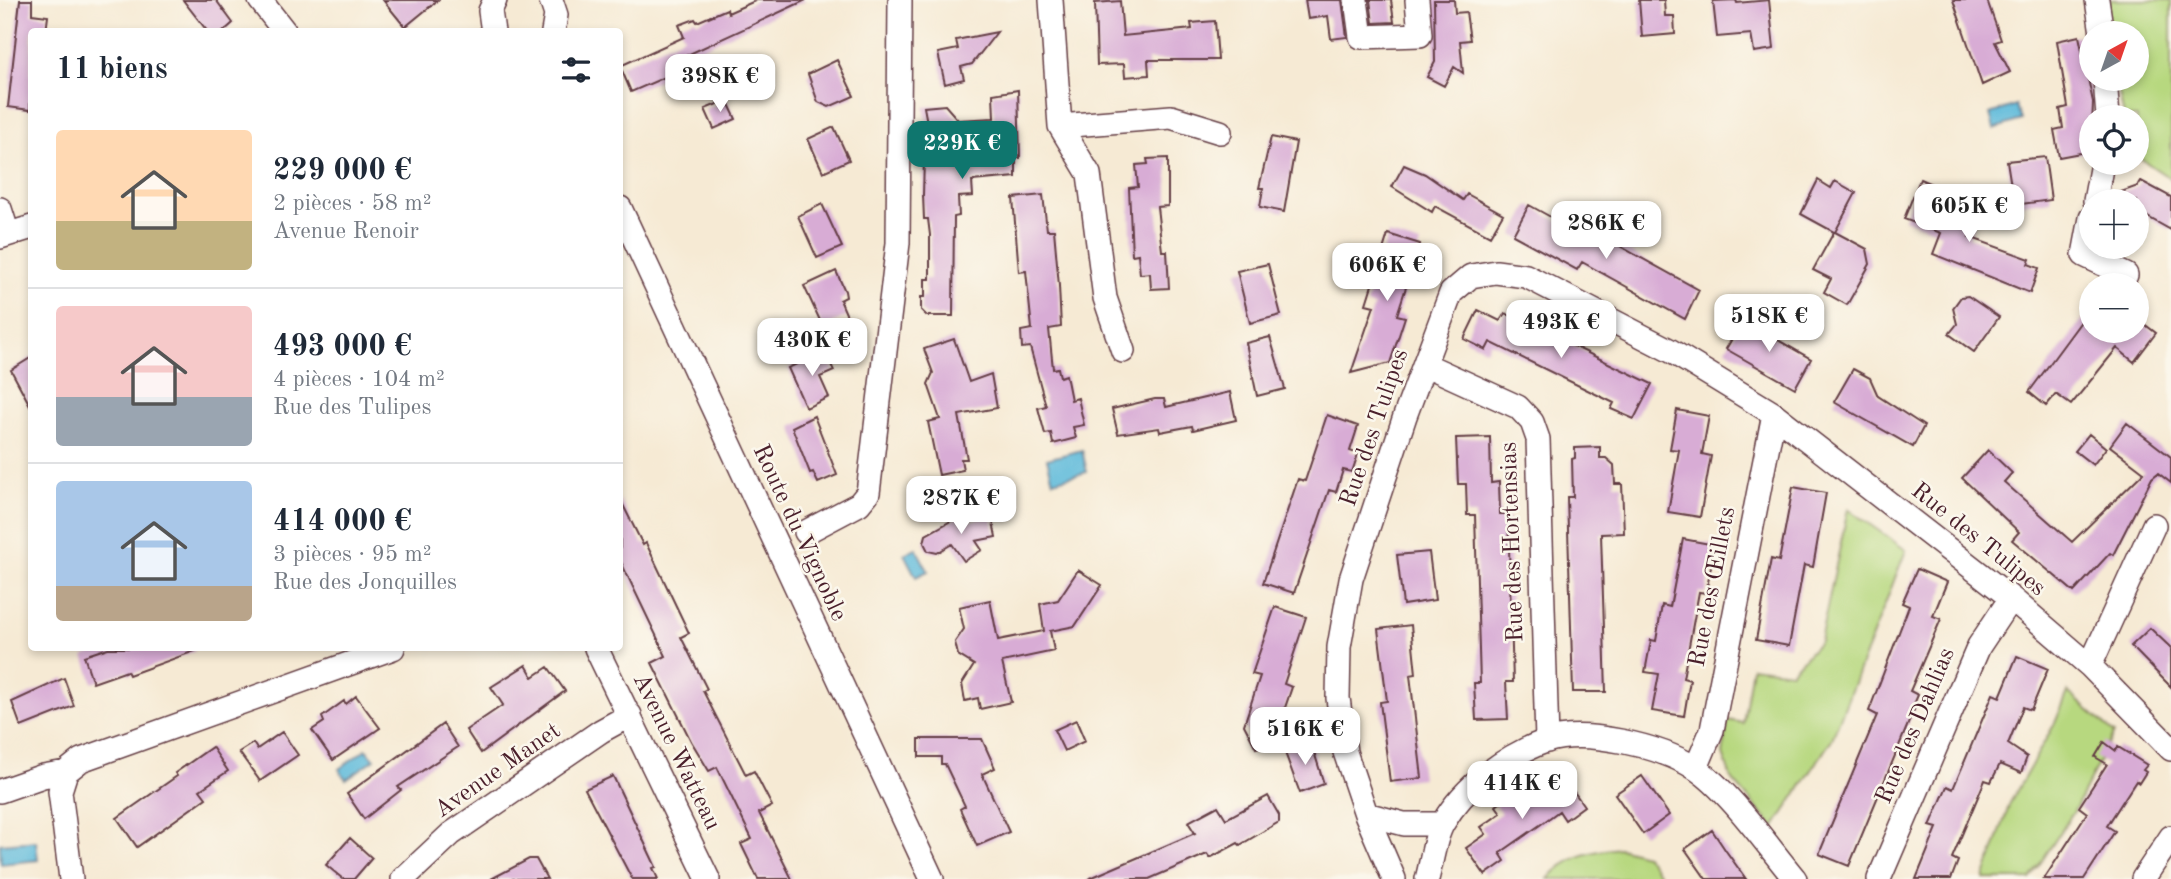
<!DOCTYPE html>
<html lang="fr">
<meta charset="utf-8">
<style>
body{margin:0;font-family:"Old Standard TT",serif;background:#f6f6f7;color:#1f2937;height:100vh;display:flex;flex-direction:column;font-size:26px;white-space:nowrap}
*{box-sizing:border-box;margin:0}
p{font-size:23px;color:#747a83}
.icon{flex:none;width:38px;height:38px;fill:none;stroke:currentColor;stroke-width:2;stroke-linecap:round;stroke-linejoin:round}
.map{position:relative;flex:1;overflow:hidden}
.panel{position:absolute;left:28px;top:28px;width:595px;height:623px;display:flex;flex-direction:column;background:#fff;border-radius:7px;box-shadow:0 4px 10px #0003}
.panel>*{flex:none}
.needle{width:46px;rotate:40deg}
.tools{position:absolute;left:2079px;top:21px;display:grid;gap:14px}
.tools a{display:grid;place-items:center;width:70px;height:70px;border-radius:50%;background:#fff;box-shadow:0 4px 10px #0003;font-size:35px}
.price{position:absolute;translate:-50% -60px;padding:0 16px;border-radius:14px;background:#fff;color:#222;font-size:23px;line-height:46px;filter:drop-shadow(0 2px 4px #0008)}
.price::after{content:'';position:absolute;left:50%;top:42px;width:21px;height:16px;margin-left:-10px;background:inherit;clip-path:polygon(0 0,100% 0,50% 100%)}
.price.selected{background:#0f766e;color:#fff}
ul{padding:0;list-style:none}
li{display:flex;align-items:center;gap:21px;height:175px;padding:0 28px}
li+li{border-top:2px solid #e0e1e3}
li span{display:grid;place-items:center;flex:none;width:196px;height:140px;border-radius:7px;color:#555}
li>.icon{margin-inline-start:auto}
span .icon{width:84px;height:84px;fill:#fffc;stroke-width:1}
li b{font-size:30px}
h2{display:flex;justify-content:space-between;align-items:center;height:84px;padding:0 28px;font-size:30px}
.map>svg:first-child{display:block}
.green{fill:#b7d87f;stroke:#807c55;stroke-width:2}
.water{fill:#5bb9da;stroke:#526c82;stroke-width:2}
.building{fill:#d8acd5}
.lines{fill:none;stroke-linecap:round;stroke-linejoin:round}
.minor-casing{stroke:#643d44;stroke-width:26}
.minor{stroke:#fff;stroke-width:23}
.labels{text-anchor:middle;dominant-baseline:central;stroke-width:5;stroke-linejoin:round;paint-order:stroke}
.street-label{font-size:24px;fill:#4a1f2b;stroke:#fbf7ec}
</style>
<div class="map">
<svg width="2171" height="879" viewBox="0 0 2171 879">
<rect width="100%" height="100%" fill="#fbf7ec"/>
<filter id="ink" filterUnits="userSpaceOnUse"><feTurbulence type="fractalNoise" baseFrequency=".0143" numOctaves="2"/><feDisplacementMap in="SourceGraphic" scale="14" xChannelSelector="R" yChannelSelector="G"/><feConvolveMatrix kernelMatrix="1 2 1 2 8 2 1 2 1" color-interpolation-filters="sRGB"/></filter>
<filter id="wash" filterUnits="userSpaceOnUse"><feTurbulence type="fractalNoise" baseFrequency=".00686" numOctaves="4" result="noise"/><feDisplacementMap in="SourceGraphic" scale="28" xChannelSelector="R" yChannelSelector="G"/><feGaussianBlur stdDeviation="1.57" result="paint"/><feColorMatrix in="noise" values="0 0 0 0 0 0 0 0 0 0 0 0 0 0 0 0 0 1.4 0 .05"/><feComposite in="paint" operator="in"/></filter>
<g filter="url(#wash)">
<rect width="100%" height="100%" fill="#f6ead4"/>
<path class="green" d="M2097,0h74v179l-34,-23v-39h-13l-8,-38h21v-46h-32z
M1848,509l58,41 -74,189 -58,89 -43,-50 -8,-24 5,-34 15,3 9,-56 39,5 29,-31z
M2068,692l46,41 -41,80 -43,66h-46l26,-76 45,-80z
M1620,848l25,7 18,24h-115c19,-23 44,-28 72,-31z"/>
<path class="water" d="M2016,105l5,15 -27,9 -4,-15z
M1082,450l5,22 -34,9 -6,-22z
M916,548l12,23 -12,6 -12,-23z
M366,749l9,10 -29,20 -7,-10z
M36,841l2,19 -37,4 -1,-20z"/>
<g id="blocks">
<path class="building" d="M20,0h12v14l16,2 -2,16h-14l-2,78 -22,-3z
M183,0h33l17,23 -10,9h-15z
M383,0h55l-33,27z
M757,0h49l-134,62 5,10 -46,20 -11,-26 64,-29 -5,-12 16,-6 2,3 30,-13 1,4z
M1305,0h37l5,37 -16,2 -3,-23 -20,3z
M1370,0h21l3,22 -21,1z
M1434,0h20l1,13 11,-1 4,28 -10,1 3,32 -9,-6 -10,19 -17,-9 8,-15z
M1639,0h25l1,16h9l1,18 -33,3z
M1736,0l1,3 32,-3 5,49 -20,3 -3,-18 -34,3 -4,-36z
M1953,0h34l14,40 -6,2 15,30 -28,13z
M1120,1l3,35 69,-7 -1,-6 24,-2 3,39h-70l1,15 -24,2 -1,-13 -27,1 -2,-62z
M997,32l-25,32 -11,3 3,12 -19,5 -7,-31 20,-4 -2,-9z
M2079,36l14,66 -2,49 -32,6 -5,-27 9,-2 -3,-19 8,-2 -11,-66z
M837,60l17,36 -25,11 -11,-5 -10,-28z
M1018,90l2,68h-4v19l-44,4 1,15 -15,1 1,19 -5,1 -1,99h-26l-6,-6v-13h4v-18h5v-44l-2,-16h-4l-1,-24 1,-36 7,-15 -7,-37 21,-2 13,15 36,-2 -1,-24z
M727,100l9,19 -22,10 -9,-20z
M834,127l15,33 -26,12 -15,-33z
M1271,137l25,5 -12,70 -24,-5 3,-19h-4z
M2045,157l6,43 -37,5 -7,-44z
M1168,158v48l-11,1 5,44h5l2,37 -18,1 -1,-16 -10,1 -2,-20 -6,1 -3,-67 9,-1 -2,-22 12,-1 -1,-5z
M1404,165l21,9 38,26 4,-6 36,20 -13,22 -55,-30 -3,6 -40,-25z
M1920,179l16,7 -9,21 47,17 -5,13 61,22 -2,5 11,4 -9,25 -97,-39 8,-21 -37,-14z
M1818,180l13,8 4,-7 21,12 -21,39 32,17 3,15 -23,41 -23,-13 7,-13 -18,-9 21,-38 -33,-18z
M2141,181l30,16v33l-34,-19v-10h-28l1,-5 28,-10z
M1043,195l4,35h7l5,56 2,41 -12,2 4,40 5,-1 2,9 6,-2 5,25 7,-2 6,27 -11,2 3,11 -23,6 -2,-11 -6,1 -7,-26 8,-2 -16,-59 -8,1 -1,-17 11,-2 -6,-58 -7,1 -6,-74z
M822,204l20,43 -25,11 -19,-42z
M1529,205l65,36 4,-7 101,56 -14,29 -103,-57 -5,8 -64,-35z
M1388,234l32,10 -23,71 8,2 -15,46 -39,10 23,-67 -8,-2z
M1268,264l13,51 -31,8 -13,-52z
M836,271l9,20 1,6 -6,3 7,16 -24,11 -19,-41z
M1968,296l31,21 -25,35 -25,-18 8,-10 -4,-16 8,-11z
M2091,308v23h46l2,-11 17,13 -22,29 -17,-14 -46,57 -15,-11 -10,12 -17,-14z
M1478,310l22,11 5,-8 147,71 -18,35 -23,-10 3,-6 -124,-61 -4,8 -22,-11z
M1743,320l68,39 -16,29 -69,-39z
M1270,337l15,52 -28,7 -11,-53z
M954,339l15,43 22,-8 6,34 -38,7 8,44h-6l2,11 -24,5 -11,-53 12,-3 -12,-35 5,-11 -9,-24z
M825,351l9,20 -14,6 9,20 -23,11 -18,-40z
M32,357v52l-21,-39z
M1853,369l17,9 8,18 46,30 -11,21 -79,-45z
M1230,392l6,28 -43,10 -1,-4 -32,6 -1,-4 -41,6 -6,-25 43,-10h9l2,8z
M1677,410l32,6 -7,38 9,2 -11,61 -32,-5 11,-62 -9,-1z
M1327,415l31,11 -8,25 8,3 -6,18 -9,-2 -7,22 -7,-2 -35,103 -31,-10 35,-104 7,2z
M814,416l23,59 -19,8 -5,-11 -3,1 -18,-46z
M2127,423l44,34v26l-13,-10 -6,5 -39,77 -3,-2 -36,39 -62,-52 7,-8 -57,-54 26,-28 24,23 -8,9 68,60 72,-70 -34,-26z
M2089,434l17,14 -13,17 -18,-14z
M1490,437l1,46 8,-1 1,32h8l5,168h-7l2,37 -32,1 -2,-37h6l-5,-168h-8l-1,-31h-8l-2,-46z
M1600,447v11h6l8,7 1,19h7l2,49 -23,1 5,158h-33l-6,-195h6l-1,-38 3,-1v-10z
M1793,487l33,6 -13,74 -9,-2 -15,81 -33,-6 15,-81 8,2z
M620,499l23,46 3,-2 43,90 -8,4 26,52 -4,2 43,84 8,-4 18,35 -13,7 33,66h-34l-17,-35 11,-5 -35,-72 -8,4 -18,-30 -39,-78 14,-7 -46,-96z
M958,517l3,5 31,-5 4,20 -20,4 6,9 -18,11 -12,-17 -15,9 -9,-2 -4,-8 2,-8z
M1683,539l32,6 -9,48 -7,-1 -16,86 7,2 -6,36 -32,-5 7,-37 -14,-2 6,-32 5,1 6,-36 8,2z
M1429,552l6,48 -32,5 -6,-50z
M1917,569l30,13 -14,34 8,3 -31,72 8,4 -4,9 2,1 -67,161 -30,-12 58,-139 -8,-4 40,-105 -7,-3z
M1078,570l24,15 -27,41 -25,5 4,20 -52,11 9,40 -31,7 -2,-11 -13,3 -3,-17 12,-19 -16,-10 -3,-13 9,-13 -5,-22 31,-7 8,40 46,-9 -4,-27 18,-4z
M1275,607l31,10 -22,67 8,3 -19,56 -17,5 -12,-23 16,-49 -8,-2z
M1411,625l5,49 -6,1 12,103 -32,4 -10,-80 7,-1 -9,-72z
M2150,628l21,20v39l-40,-41z
M108,648h86l1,3 -66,24 -2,-4 -34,12 -9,-27z
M2017,656l31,13 -17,41 -8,-3 -15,37 19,13 -6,16 -21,-9 -9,18 -6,-2 -33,78 6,3 -7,18h-35l21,-51 -7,-2 17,-40 6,3 40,-95 7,3z
M526,665l7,12 15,-10 17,24 -84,62 -15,-23 37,-25 -12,-18z
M64,678l10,28 -53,21 -9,-25z
M356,696l24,32 -47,32 -21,-30 12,-8 -2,-5 22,-16 2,3z
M1076,720l9,21 -21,10 -10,-21z
M443,724l15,23 -60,40 3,3 -37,29 -17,-25z
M282,732l16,23 -38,26 -21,-29 14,-9 4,6z
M919,739h63l13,29 -13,6 27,58 -32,14 -17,-37 5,-3 -20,-42h-4v-7h-22z
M1311,742l13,42 -24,9 -16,-43z
M2104,742l12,9 2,-4 29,18 -4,5 3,2 -7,11 -3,-2 -29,45 8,5 -31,48h-40l43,-66 -8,-6 28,-43 -12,-7z
M212,747l16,24 -28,19 6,8 -69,49 -20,-29 60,-42 -2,-3z
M613,776l43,91 -3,1 5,11h-26l-47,-90z
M1642,776l27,39 -26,19 -28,-40z
M1549,779l5,8 11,-8 19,27 -19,14 -6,-9 -19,14 -40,28 5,8 -20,14 -19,-27 20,-14 -5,-7 20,-14 -5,-7 20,-15 5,7z
M1268,796l11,19v7l-39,23 -2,-2 -28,15 -3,-4 -58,25h-61l107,-46 -7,-11 30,-16 8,13z
M1712,830l14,21 20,28h-40l-21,-30z
M350,838l22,20 -18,21h-11l-17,-14z
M529,859h7l11,20h-56z"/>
</g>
</g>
<g filter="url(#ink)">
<use href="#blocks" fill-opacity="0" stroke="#643d44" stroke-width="2"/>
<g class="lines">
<g class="minor-casing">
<path id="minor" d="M260,0l25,32
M551,0l5,15 -3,17
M1051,0l9,126 29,48 16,124 18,53
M1356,0l5,37 59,-2 -3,-35
M2097,0l5,33
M493,32l-3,-21 5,-11
M2105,79l3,38
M1060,126l111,-9 49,15
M2095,201l7,-38
M620,208l312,671
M0,209l8,25
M2091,218l-7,37 42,20
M0,237l32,-10
M1426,365l92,42 14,15 6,17 9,302
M806,532l53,-28 9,-11 30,-250 2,-243
M596,648l112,231
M2090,666l64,-141
M1696,768l16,-38 62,-316
M0,791l43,-15 23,-4
M1366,814l38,10h38
M71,879l-11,-88 6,-19 15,-12 312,-112
M403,879l48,-45 150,-103 29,-16
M1394,879l-28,-65 -21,-62 -7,-54 1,-51 12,-68 54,-163 46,-123 20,-17 25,-4 30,4 145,75 103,63 237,184 79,68 81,83
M1427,879c5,-17 7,-41 16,-56 21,-37 64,-68 103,-82 40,-13 114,5 149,27 33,21 74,80 100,111
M1879,879l100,-233 32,-48
M2143,879l28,-42"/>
</g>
<use href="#minor" class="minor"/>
</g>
</g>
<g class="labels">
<g class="street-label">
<text transform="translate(1375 428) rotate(-71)">Rue des Tulipes</text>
<text transform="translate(799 533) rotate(65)">Route du Vignoble</text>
<text transform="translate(1978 540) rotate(39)">Rue des Tulipes</text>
<text transform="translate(1513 542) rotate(-92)">Rue des Hortensias</text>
<text transform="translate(1713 587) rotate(-79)">Rue des Œillets</text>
<text transform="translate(1916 726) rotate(-67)">Rue des Dahlias</text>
<text transform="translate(676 752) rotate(64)">Avenue Watteau</text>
<text transform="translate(498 771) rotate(-35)">Avenue Manet</text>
</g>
</g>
</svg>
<div class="tools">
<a><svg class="needle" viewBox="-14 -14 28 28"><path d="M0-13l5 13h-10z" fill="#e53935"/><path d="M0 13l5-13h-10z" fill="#747a83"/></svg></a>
<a><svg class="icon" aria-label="locate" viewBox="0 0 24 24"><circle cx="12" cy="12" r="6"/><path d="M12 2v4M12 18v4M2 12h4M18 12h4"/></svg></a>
<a>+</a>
<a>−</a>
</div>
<b class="price" style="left:720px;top:114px">398K €</b>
<b class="price selected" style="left:962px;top:181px">229K €</b>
<b class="price" style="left:1969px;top:244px">605K €</b>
<b class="price" style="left:1606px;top:261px">286K €</b>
<b class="price" style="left:1387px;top:303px">606K €</b>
<b class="price" style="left:1769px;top:354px">518K €</b>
<b class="price" style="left:1561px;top:360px">493K €</b>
<b class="price" style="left:812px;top:378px">430K €</b>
<b class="price" style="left:961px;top:536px">287K €</b>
<b class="price" style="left:1305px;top:767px">516K €</b>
<b class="price" style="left:1522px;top:821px">414K €</b>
<section class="panel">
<h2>11 biens<svg class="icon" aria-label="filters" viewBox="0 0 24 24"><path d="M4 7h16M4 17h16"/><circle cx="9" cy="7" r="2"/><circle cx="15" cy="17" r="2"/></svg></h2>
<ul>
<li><span style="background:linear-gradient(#ffd9b3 65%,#c2b280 0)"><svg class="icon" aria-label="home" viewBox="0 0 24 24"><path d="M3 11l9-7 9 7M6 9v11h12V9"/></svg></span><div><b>229 000 €</b><p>2 pièces · 58 m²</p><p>Avenue Renoir</p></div></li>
<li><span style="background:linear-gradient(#f6c9c9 65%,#9aa5b1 0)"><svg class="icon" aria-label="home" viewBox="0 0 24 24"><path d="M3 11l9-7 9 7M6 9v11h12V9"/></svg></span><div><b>493 000 €</b><p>4 pièces · 104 m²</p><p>Rue des Tulipes</p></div></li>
<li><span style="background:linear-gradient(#a9c7e8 75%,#b9a48a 0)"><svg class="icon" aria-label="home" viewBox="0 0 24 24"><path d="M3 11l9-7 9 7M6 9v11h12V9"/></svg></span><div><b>414 000 €</b><p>3 pièces · 95 m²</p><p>Rue des Jonquilles</p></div></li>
</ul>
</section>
</div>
